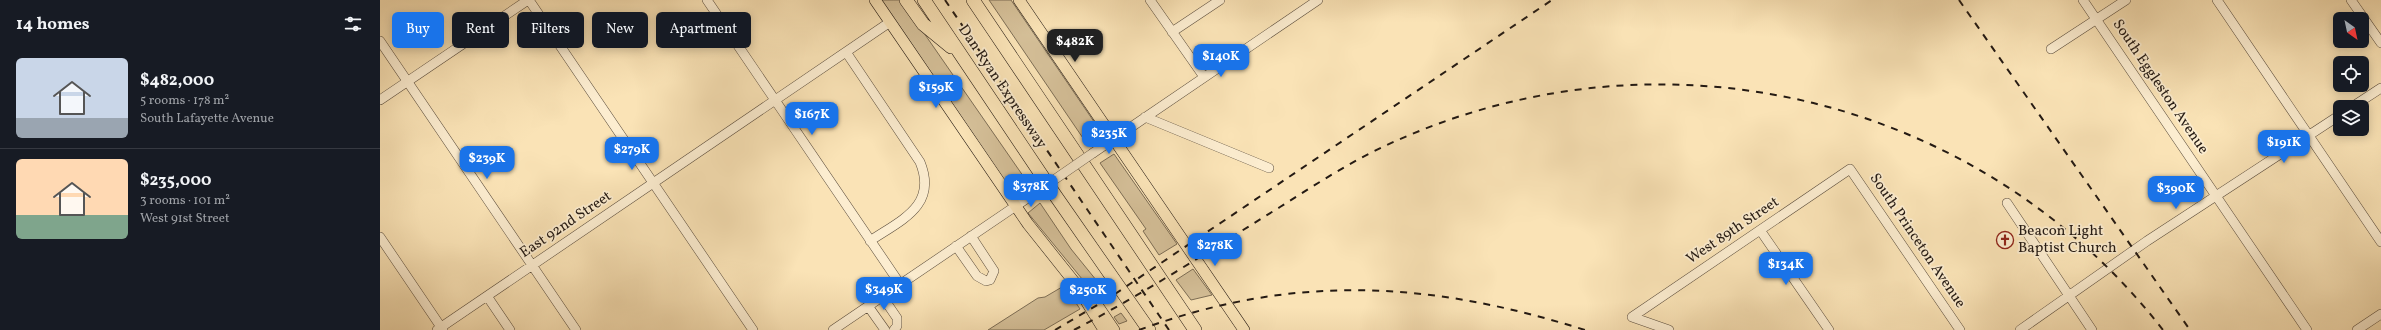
<!DOCTYPE html>
<meta charset="utf-8">
<style>
body{margin:0;font-family:Vollkorn,serif;background:#242831;color:#f1f3f6;height:100vh;display:flex;flex-direction:column;font-size:15px;white-space:nowrap}
*{box-sizing:border-box;margin:0}
p{font-size:13px;color:#9ea1a6}
.icon{flex:none;width:22px;height:22px;fill:none;stroke:currentColor;stroke-width:2;stroke-linecap:round;stroke-linejoin:round}
.map{position:relative;flex:1;overflow:hidden}
.drawer{display:flex;flex-direction:column;background:#171b24;width:380px}
.drawer>*{flex:none}
.banner{position:absolute;left:12px;top:12px;width:380px;height:36px;display:flex;gap:8px}
.needle{width:26px;rotate:147deg}
.tools{position:absolute;left:1953px;top:12px;display:grid;gap:8px}
.tools a{display:grid;place-items:center;width:36px;height:36px;border-radius:6px;background:#171b24;box-shadow:0 2px 10px #0003;font-size:20px}
.price{position:absolute;translate:-50% -34px;padding:0 9px;border-radius:8px;background:#1a73e8;color:#fff;font-size:13px;line-height:26px;filter:drop-shadow(0 1px 2px #0008)}
.price::after{content:'';position:absolute;left:50%;top:24px;width:12px;height:9px;margin-left:-6px;background:inherit;clip-path:polygon(0 0,100% 0,50% 100%)}
.price.current{background:#222;color:#fff}
ul{padding:0;list-style:none}
li{display:flex;align-items:center;gap:12px;height:100px;padding:0 16px}
li+li{border-top:1px solid #363941}
li span{display:grid;place-items:center;flex:none;width:112px;height:80px;border-radius:6px;color:#555}
li>.icon{margin-inline-start:auto}
span .icon{width:48px;height:48px;fill:#fffc;stroke-width:1}
li b{font-size:17px}
h2{display:flex;justify-content:space-between;align-items:center;height:48px;padding:0 16px;font-size:17px}
.pill{padding:0 14px;border-radius:6px;background:#171b24;box-shadow:0 2px 10px #0003;font-size:14px;line-height:36px}
.pill.current{background:#1a73e8;color:#fff}
main{display:flex;flex:1;min-height:0}
.map>svg:first-child{display:block}
.green{fill:#d6c19a;stroke:#7d6e56}
.lines{fill:none;stroke-linecap:round;stroke-linejoin:round}
.minor-casing{stroke:#5a4c3c;stroke-width:10}
.major-casing{stroke:#241a13;stroke-width:12}
.highway-casing{stroke:#241a13;stroke-width:14}
.minor{stroke:#fcedd0;stroke-width:9}
.major{stroke:#fae3b6;stroke-width:11}
.highway{stroke:#fae3b6;stroke-width:13}
.rail{stroke:#241a13;stroke-width:2;stroke-dasharray:7 7;stroke-linecap:butt}
.minor-bridge-casing{stroke:#5a4c3c;stroke-width:10;stroke-linecap:butt}
.minor-bridge{stroke:#fcedd0;stroke-width:9}
.labels{text-anchor:middle;dominant-baseline:central;stroke-width:3.5;stroke-linejoin:round;paint-order:stroke}
.street-label{font-size:15px;fill:#241a13;stroke:#fcedd0}
.poi-label{font-size:15px;fill:#241a13;stroke:#fcedd0;text-anchor:start}
</style>
<main>
<section class="drawer">
<h2>14 homes<svg class="icon" aria-label="filters" viewBox="0 0 24 24"><path d="M4 7h16M4 17h16"/><circle cx="9" cy="7" r="2"/><circle cx="15" cy="17" r="2"/></svg></h2>
<ul>
<li><span style="background:linear-gradient(#c9d6e8 75%,#9aa5b1 0)"><svg class="icon" aria-label="home" viewBox="0 0 24 24"><path d="M3 11l9-7 9 7M6 9v11h12V9"/></svg></span><div><b>$482,000</b><p>5 rooms · 178 m²</p><p>South Lafayette Avenue</p></div></li>
<li><span style="background:linear-gradient(#ffd9b3 70%,#7fa58c 0)"><svg class="icon" aria-label="home" viewBox="0 0 24 24"><path d="M3 11l9-7 9 7M6 9v11h12V9"/></svg></span><div><b>$235,000</b><p>3 rooms · 101 m²</p><p>West 91st Street</p></div></li>
</ul>
</section>
<div class="map">
<svg width="2001" height="330" viewBox="0 0 2001 330">
<rect width="100%" height="100%" fill="#fae3b6"/>
<filter id="stains"><feTurbulence type="fractalNoise" baseFrequency=".005" numOctaves="4"/><feColorMatrix values="0 0 0 0 .2 0 0 0 0 .09 0 0 0 0 .02 0 0 0 .5 -.17"/></filter>
<radialGradient id="worn" r=".72"><stop offset=".6" stop-color="#630" stop-opacity="0"/><stop offset="1" stop-color="#630" stop-opacity=".3"/></radialGradient>
<path class="green" d="M502,0h19l127,183 -15,10z
M609,0h22l90,132 -1,3 -13,9z
M734,154l63,90 -18,11 -16,-24 3,-2 -46,-66z
M660,203l31,46 34,42 -9,5 -68,-83z
M813,269l19,26 -21,5 -15,-20z
M682,287l6,4 12,18 -36,21h-56l50,-32 7,-1z
M741,313l6,8 -8,3 -5,-7z"/>
<g class="lines">
<g class="minor-casing">
<path id="minor" d="M149,0l224,330
M327,0l193,284
M770,0l54,77
M1703,0l224,330
M1837,0l164,242
M1971,0l30,43
M792,32l48,-32
M0,41l196,289
M1671,49l75,-49
M466,52l74,110c18,44 -19,58 -50,79
M0,100l148,-100
M1972,107l29,-19
M765,117l124,51
M713,153l225,-153
M1627,203l85,127
M1380,230l69,100
M0,237l63,93
M576,246l21,30 9,5 4,-1 4,-9 -23,-35
M107,296l23,34
M502,296l15,22v8l-3,4
M488,306l17,24
M1252,317l218,-148 110,161
M1252,317l37,13
M57,330l453,-308
M453,330l202,-137
M1640,330l127,-89 193,-126
M1977,330l24,-16"/>
</g>
<g class="major-casing">
<path id="major" d="M495,0l153,224 47,59 29,47
M639,0l225,330
M699,286l12,10 23,34"/>
</g>
<g class="highway-casing">
<path id="highway" d="M526,0l17,24 28,23
M544,0l131,195 94,135
M593,0l222,330"/>
</g>
<use href="#minor" class="minor"/>
<use href="#major" class="major"/>
<use href="#highway" class="highway"/>
<path class="rail" d="M565,0l224,330
M1579,0l231,330
M675,330l54,-32 443,-298
M694,330c71,-37 138,-81 206,-123 38,-24 76,-49 118,-67 268,-119 584,-43 765,190
M759,330c155,-57 291,-49 446,0"/>
<g class="minor-bridge-casing">
<path id="minor-bridge" d="M655,193l58,-40"/>
</g>
<use href="#minor-bridge" class="minor-bridge"/>
</g>
<defs>
<g id="church-ring" transform="scale(0.9)"><circle r="9.5" fill="#fcedd0" stroke="#8f2418" stroke-width="1.5"/><path d="M-1.2-6h2.4v3.5h3.3v2.4h-3.3V6h-2.4V-.1h-3.3v-2.4h3.3Z" fill="#8f2418"/></g>
</defs>
<g fill-rule="evenodd">
<use href="#church-ring" x="1625" y="240"/>
</g>
<g class="labels">
<g class="street-label">
<text transform="translate(622 87) rotate(56)">Dan Ryan Expressway</text>
<text transform="translate(1780 87) rotate(56)">South Eggleston Avenue</text>
<text transform="translate(186 225) rotate(-34)">East 92nd Street</text>
<text transform="translate(1353 231) rotate(-34)">West 89th Street</text>
<text transform="translate(1537 241) rotate(56)">South Princeton Avenue</text>
</g>
<g class="poi-label">
<text x="1638" y="231">Beacon Light<tspan x="1638" dy="17">Baptist Church</tspan></text>
</g>
</g>
<rect width="100%" height="100%" filter="url(#stains)"/>
<rect width="100%" height="100%" fill="url(#worn)"/>
</svg>
<div class="tools">
<a><svg class="needle" viewBox="-14 -14 28 28"><path d="M0-13l5 13h-10z" fill="#e53935"/><path d="M0 13l5-13h-10z" fill="#9ea1a6"/></svg></a>
<a><svg class="icon" aria-label="locate" viewBox="0 0 24 24"><circle cx="12" cy="12" r="6"/><path d="M12 2v4M12 18v4M2 12h4M18 12h4"/></svg></a>
<a><svg class="icon" aria-label="layers" viewBox="0 0 24 24"><path d="M12 4l9 5-9 5-9-5zM3 14l9 5 9-5"/></svg></a>
</div>
<b class="price current" style="left:695px;top:63px">$482K</b>
<b class="price" style="left:841px;top:78px">$140K</b>
<b class="price" style="left:556px;top:109px">$159K</b>
<b class="price" style="left:432px;top:136px">$167K</b>
<b class="price" style="left:729px;top:155px">$235K</b>
<b class="price" style="left:1904px;top:164px">$191K</b>
<b class="price" style="left:252px;top:171px">$279K</b>
<b class="price" style="left:107px;top:180px">$239K</b>
<b class="price" style="left:651px;top:208px">$378K</b>
<b class="price" style="left:1796px;top:210px">$390K</b>
<b class="price" style="left:835px;top:267px">$278K</b>
<b class="price" style="left:1406px;top:286px">$134K</b>
<b class="price" style="left:504px;top:311px">$349K</b>
<b class="price" style="left:708px;top:312px">$250K</b>
<div class="banner">
<a class="pill current">Buy</a>
<a class="pill">Rent</a>
<a class="pill">Filters</a>
<a class="pill">New</a>
<a class="pill">Apartment</a>
</div>
</div>
</main>
